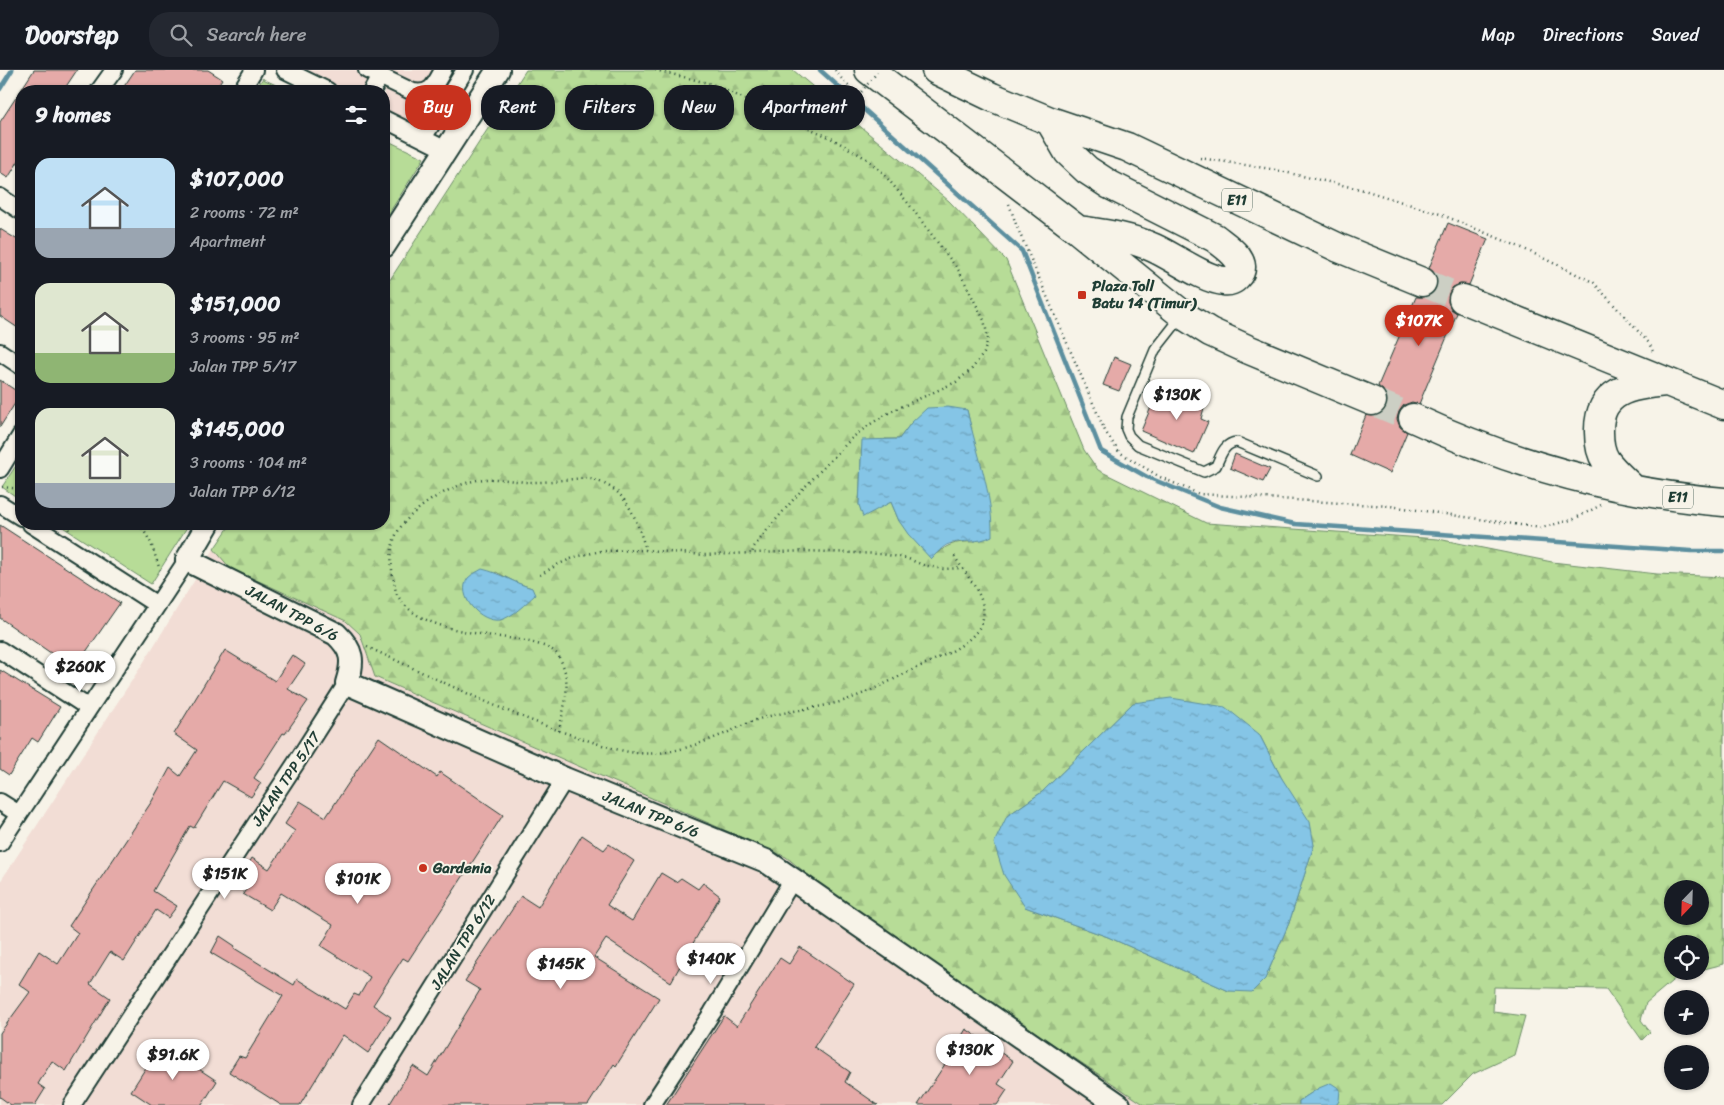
<!DOCTYPE html>
<meta charset="utf-8">
<style>
body{margin:0;font-family:Sriracha,sans-serif;background:#242831;color:#f1f3f6;height:100vh;display:flex;flex-direction:column;font-size:19px;white-space:nowrap}
*{box-sizing:border-box;margin:0}
p{font-size:16px;color:#9ea1a6}
.icon{flex:none;width:28px;height:28px;fill:none;stroke:currentColor;stroke-width:2;stroke-linecap:round;stroke-linejoin:round}
.map{position:relative;flex:1;overflow:hidden}
.details{position:absolute;left:15px;top:15px;width:375px;height:445px;display:flex;flex-direction:column;background:#171b24;border-radius:20px;box-shadow:0 1px 4px #0004}
.details>*{flex:none}
.guide{position:absolute;left:405px;top:15px;width:475px;height:45px;display:flex;gap:10px}
.needle{width:32px;rotate:203deg}
.controls{position:absolute;left:1664px;top:810px;display:grid;gap:10px}
.controls a{display:grid;place-items:center;width:45px;height:45px;border-radius:50%;background:#171b24;box-shadow:0 1px 4px #0004;font-size:25px}
.price{position:absolute;translate:-50% -42px;padding:0 11px;border-radius:18px;background:#fff;color:#222;font-size:16px;line-height:32px;filter:drop-shadow(0 1px 2px #0008)}
.price::after{content:'';position:absolute;left:50%;top:30px;width:15px;height:11px;margin-left:-8px;background:inherit;clip-path:polygon(0 0,100% 0,50% 100%)}
.price.on{background:#c8321e;color:#fff}
ul{padding:0;list-style:none}
li{display:flex;align-items:center;gap:15px;height:125px;padding:0 20px}
li span{display:grid;place-items:center;flex:none;width:140px;height:100px;border-radius:15px;color:#555}
li>.icon{margin-inline-start:auto}
span .icon{width:60px;height:60px;fill:#fffc;stroke-width:1}
li b{font-size:21px}
h2{display:flex;justify-content:space-between;align-items:center;height:60px;padding:0 20px;font-size:21px}
.pill{padding:0 18px;border-radius:20px;background:#171b24;box-shadow:0 1px 4px #0004;font-size:18px;line-height:45px}
.pill.on{background:#c8321e;color:#fff}
header{display:flex;align-items:center;gap:30px;box-sizing:border-box;height:70px;padding:0 25px;background:#171b24;border-bottom:1px solid #363941}
header strong{font-size:24px}
nav{display:flex;gap:28px;margin-inline-start:auto;font-size:18px}
.search{width:350px;height:45px;background:#242831;display:flex;align-items:center;gap:12px;box-sizing:border-box;padding:0 18px;border-radius:20px;color:#9ea1a6;font-size:19px}
.map>svg:first-child{display:block}
.built{fill:#f2ddd5}
.forest{fill:url(#forest-firs);stroke:#6b8c66;fill-rule:evenodd}
.park{fill:#b7dc97;stroke:#6b8c66}
.water{fill:url(#water-ripples);stroke:#5c8f9f}
.lines{fill:none;stroke-linecap:round;stroke-linejoin:round}
.stream{stroke:#5c8f9f;stroke-width:4.5}
.building{fill:#e5aaa8;stroke:#1f3d34}
.highway-tunnel{stroke:#cccfc4;stroke-width:28;stroke-dasharray:28 14;stroke-linecap:butt}
.lane-casing{stroke:#1f3d34;stroke-width:12}
.street-casing{stroke:#1f3d34;stroke-width:20}
.secondary-casing{stroke:#1f3d34;stroke-width:26}
.highway-casing{stroke:#1f3d34;stroke-width:31}
.path{stroke:#1f3d34;stroke-width:2.5;stroke-dasharray:1 4;stroke-linecap:butt}
.lane{stroke:#f7f3e8;stroke-width:9}
.street{stroke:#f7f3e8;stroke-width:16}
.secondary{stroke:#f7f3e8;stroke-width:22}
.highway{stroke:#f7f3e8;stroke-width:28}
.path-bridge{stroke:#1f3d34;stroke-width:2.5;stroke-dasharray:1 4;stroke-linecap:butt}
.poi-dot{fill:#c8321e;stroke:#f7f3e8;stroke-width:2}
.labels{text-anchor:middle;dominant-baseline:central;stroke-width:4;stroke-linejoin:round;paint-order:stroke}
.shield{fill:#f7f3e8;stroke:#60746a;stroke-width:1}
.shield-label{font-size:14px;font-weight:bold;fill:#1f3d34}
.poi-label{font-size:15px;font-weight:bold;fill:#1f3d34;stroke:#f7f3e8;text-anchor:start}
.street-label{font-size:15px;fill:#1f3d34;stroke:#f7f3e8}
</style>
<header>
<strong>Doorstep</strong>
<div class="search"><svg class="icon" aria-label="search" viewBox="0 0 24 24"><circle cx="10" cy="10" r="6"/><path d="M15 15l6 6"/></svg>Search here</div>
<nav><a>Map</a><a>Directions</a><a>Saved</a></nav>
</header>
<div class="map">
<svg width="1724" height="1035" viewBox="0 0 1724 1035">
<defs>
<pattern id="forest-firs" width="22" height="20" patternUnits="userSpaceOnUse" patternTransform="scale(1.25)"><rect width="22" height="20" fill="#b7dc97"/><path d="M5 1l3.5 6h-7zM16 11l3.5 6h-7z" fill="#9dbe83"/></pattern>
<pattern id="water-ripples" width="26" height="14" patternUnits="userSpaceOnUse" patternTransform="scale(1.25)"><rect width="26" height="14" fill="#85c5e6"/><path d="M2 4q2-2 4 0t4 0M15 11q2-2 4 0t4 0" fill="none" stroke="#6ca1bb"/></pattern>
</defs>
<rect width="100%" height="100%" fill="#f7f3e8"/>
<filter id="ink" filterUnits="userSpaceOnUse"><feTurbulence type="fractalNoise" baseFrequency=".02" numOctaves="2"/><feDisplacementMap in="SourceGraphic" scale="10" xChannelSelector="R" yChannelSelector="G"/><feConvolveMatrix kernelMatrix="1 2 1 2 8 2 1 2 1" color-interpolation-filters="sRGB"/></filter>
<g filter="url(#ink)">
<path class="built" d="M297,0h162l-38,61 -37,-18v-22h-44z
M214,479l16,19 116,53 13,13 17,44 410,179 68,55 291,193h-1145v-223l140,-214z"/>
<path class="forest" d="M526,0h267l156,131 57,59 78,190 14,20 108,53 232,16 114,23 105,12 67,3v387l-24,6v-26h-28v27h25l-19,5 -32,27 -5,17 9,12 -8,8 -36,-51 -112,-2 -1,25 32,4 -11,39 -41,19 -31,31h-106l3,-4 -20,-13 -20,13v4h-154l-291,-193 -68,-55 -411,-180 -15,-43 -14,-13 -116,-53 -16,-19 17,-25h153v-235zM967,340l5,22 3,110c-22,-1 -28,3 -44,16l-32,-37 -8,-19 -32,3 2,-46 24,-20h14l12,-16zM496,502l21,11 15,5 -11,19 -20,13c-15,-4 -28,-6 -34,-22zM1133,633l126,31 22,43 33,68 -25,78 -24,56 -36,12 -121,-54 -83,-30 -18,-91 35,-24zM1672,819h28v27h-28z"/>
<path class="park" d="M263,8v1l26,12h-34z
M384,69l40,19 -40,63z
M21,388v42l-19,-13z
M58,454h131l-38,60z"/>
<path class="water" d="M948,337l19,3c9,41 26,84 25,126 -14,8 -28,3 -43,8 -6,2 -13,10 -18,15l-23,-25 -9,-13 -8,-19 -28,15 -4,-12 3,-65 37,-1 12,-16 16,-15z
M482,499c18,4 32,14 50,19l3,7c-9,8 -22,22 -35,25 -19,3 -45,-24 -32,-42 4,-4 9,-6 14,-9z
M1171,628l54,9 34,27 22,43 29,45 4,23 -25,78 -24,56 -13,13 -23,-1 -121,-54 -83,-30 -21,-32 -10,-32 13,-27 35,-24 91,-89z
M1331,1013l9,6 -1,12 -3,4h-37v-4l20,-13z"/>
<g class="lines">
<path class="stream" d="M820,0l202,181 79,200 46,26 73,30 75,17 396,27h33
M0,19l12,-19"/>
</g>
<path class="building" d="M34,0h43l-14,21h-42v66l-13,21 -8,-5v-51z
M135,0h73l14,9 -8,12h-93z
M1448,153l40,16 -19,46 -9,-1 -7,3 -4,6 -1,9 3,7 6,4 -38,91 -7,-2 -8,3 -5,7 -2,7 3,8 7,5 -17,41 -40,-18 16,-40 8,1 8,-3 4,-6 1,-8 -3,-8 -6,-5 38,-89h9l7,-3 4,-6 1,-9 -2,-6 -6,-5z
M0,159l21,13v88l-21,-14z
M1114,287l17,7 -12,27 -16,-6z
M0,310l21,14 -21,33z
M1181,320l13,6 2,8 8,4 -3,11 7,3 -14,32 -53,-23 13,-31 7,3 6,-12 6,2z
M1235,384l35,15 -7,13 -33,-14z
M0,455l120,78 -46,66 -74,-51z
M225,580l50,31 17,-26 13,9 -17,25 20,12 -23,33 -2,-1 -29,45 7,5 -10,14 -28,-16 -29,47 -4,-2 -37,65 24,15 -9,12 -12,-8 -32,51 -14,-9 -20,32 20,14 -44,73 -14,-10 -14,23 7,5 -10,16h-24l-11,-8v-64l30,-41 -11,-8 20,-33 19,13 20,-31 -9,-7 83,-125 18,-33 10,8 17,-26 -23,-16z
M0,600l60,37 -22,35 -6,-4 -23,37 -9,-6z
M379,667l58,40 3,-5 63,43 -95,146 -5,-3 -30,47 18,12 -23,36 -25,-18 -43,70h-19l-52,-33 10,-16 6,2 38,-62 -72,-43 9,-17 15,10 -1,2 60,37 3,-6 48,30 9,-15 5,2 11,-19 -49,-31 12,-21 -52,-32 -11,17 -27,-16 12,-18 -10,-6 7,-12 17,11 26,-38 -10,-7 15,-23 26,16z
M582,765l22,15 5,-6 25,17 -27,44 25,16 29,-48 15,9 5,-4 17,11 5,-6 17,13 -49,86 -65,-43 -12,18 65,41 -43,68 -2,-2 -26,41h-199l24,-39 15,10 52,-86 -15,-9 56,-85 17,11z
M800,877l54,37 -40,63 36,25 -5,10 33,23h-212l58,-89 13,10 43,-68 9,6z
M966,959l47,32 -15,23 9,6 -10,15h-79l43,-65 -1,-1z
M161,974l56,37 -15,24h-50l-21,-14z"/>
<g class="lines">
<path class="highway-tunnel" d="M1422,212l41,17
M1372,331l41,17"/>
<g class="lane-casing">
<path id="lane" d="M1181,247l-26,33 -28,67 -1,12 3,7 9,9 66,27 12,-6c5,-11 8,-23 21,-24l81,34"/>
</g>
<g class="street-casing">
<path id="street" d="M285,0l43,21
M367,0l46,22c19,3 22,-8 30,-22
M99,21l15,-21
M241,21l13,-21
M372,21l8,-15
M384,49l62,31
M423,68l42,-68
M0,127l21,14
M0,282l21,14
M0,399l21,-34
M0,434l21,13
M31,454l126,81
M0,580l89,58
M0,732l19,12
M0,773l187,-283
M72,1035l168,-257 56,-85 51,-80
M361,1035l204,-326
M652,1035l60,-92 81,-134"/>
</g>
<g class="secondary-casing">
<path id="secondary" d="M384,176l114,-176
M208,454l-21,36 149,74c17,16 18,27 11,49l218,96 201,82 353,244"/>
</g>
<g class="highway-casing">
<path id="highway" d="M869,0l209,160 105,85 27,17 37,17 125,52
M936,0l56,27 58,24 77,26 212,101 83,34
M1050,51l18,31 19,18 23,15 105,53c10,8 36,24 22,38 -3,4 -8,6 -13,5 -21,-2 -50,-24 -70,-33 -24,-11 -49,-14 -75,-18
M1463,229l261,106
M1413,348c97,45 204,75 311,84
M1633,419c-9,-9 -20,-18 -27,-28 -6,-9 -7,-18 -7,-29 -1,-42 32,-47 67,-50"/>
</g>
<path class="path" d="M655,0l57,14 119,54 36,21 15,13 26,31 51,68 25,49 4,18 -4,15 -13,17 -15,12 -66,30 -21,13 -17,13 -53,55 -31,36 -14,18 -2,6
M835,0l6,8
M1200,88l71,11 93,21 76,24 82,34 71,34 56,61 5,11
M1009,134l8,23 88,204 14,21 41,25 39,17 191,12 151,22 33,-9 29,-15
M2,417l19,2
M67,454l2,6
M140,454l11,19 9,27
M540,505l17,-10 18,-8 26,-6 45,-1 58,5 102,-4 75,3 25,4 17,7 20,4 18,-1
M367,577c69,31 136,66 208,89 18,6 42,15 62,17 30,3 60,-8 87,-19 12,-5 23,-11 35,-15 26,-8 54,-10 81,-17 26,-8 48,-20 72,-32 21,-10 61,-24 70,-48 8,-24 -18,-48 -28,-67
M559,661c5,-25 14,-50 0,-74 -6,-10 -19,-12 -29,-15 -39,-9 -110,-8 -132,-46 -3,-4 -3,-11 -4,-15 -3,-13 -4,-28 0,-41 9,-29 62,-59 91,-61 18,-1 35,4 53,3 12,0 43,-5 53,-3 9,2 23,9 29,16 14,14 20,37 26,55"/>
<use href="#lane" class="lane"/>
<use href="#street" class="street"/>
<use href="#secondary" class="secondary"/>
<use href="#highway" class="highway"/>
<path class="path-bridge" d="M841,8l17,18 21,-26"/>
</g>
</g>
<g class="poi-dot">
<rect x="1077" y="220" width="10" height="10" rx="2.5"/>
<circle cx="423" cy="798" r="5"/>
</g>
<g class="labels">
<g class="shield">
<rect x="1222" y="118.5" width="30" height="23" rx="4"/>
<rect x="1663" y="415.5" width="30" height="23" rx="4"/>
</g>
<g class="shield-label">
<text x="1237" y="130">E11</text>
<text x="1678" y="427">E11</text>
</g>
<g class="poi-label">
<text x="1092" y="216">Plaza Toll<tspan x="1092" dy="17">Batu 14 (Timur)</tspan></text>
<text x="433" y="798">Gardenia</text>
</g>
<g class="street-label">
<text transform="translate(292 543) rotate(28)">JALAN TPP 6/6</text>
<text transform="translate(286 709) rotate(-56)">JALAN TPP 5/17</text>
<text transform="translate(651 744) rotate(22)">JALAN TPP 6/6</text>
<text transform="translate(463 872) rotate(-58)">JALAN TPP 6/12</text>
</g>
</g>
</svg>
<div class="controls">
<a><svg class="needle" viewBox="-14 -14 28 28"><path d="M0-13l5 13h-10z" fill="#e53935"/><path d="M0 13l5-13h-10z" fill="#9ea1a6"/></svg></a>
<a><svg class="icon" aria-label="locate" viewBox="0 0 24 24"><circle cx="12" cy="12" r="6"/><path d="M12 2v4M12 18v4M2 12h4M18 12h4"/></svg></a>
<a>+</a>
<a>−</a>
</div>
<b class="price on" style="left:1419px;top:277px">$107K</b>
<b class="price" style="left:1177px;top:351px">$130K</b>
<b class="price" style="left:80px;top:623px">$260K</b>
<b class="price" style="left:225px;top:830px">$151K</b>
<b class="price" style="left:358px;top:835px">$101K</b>
<b class="price" style="left:711px;top:915px">$140K</b>
<b class="price" style="left:561px;top:920px">$145K</b>
<b class="price" style="left:970px;top:1006px">$130K</b>
<b class="price" style="left:173px;top:1011px">$91.6K</b>
<div class="guide">
<a class="pill on">Buy</a>
<a class="pill">Rent</a>
<a class="pill">Filters</a>
<a class="pill">New</a>
<a class="pill">Apartment</a>
</div>
<section class="details">
<h2>9 homes<svg class="icon" aria-label="filters" viewBox="0 0 24 24"><path d="M4 7h16M4 17h16"/><circle cx="9" cy="7" r="2"/><circle cx="15" cy="17" r="2"/></svg></h2>
<ul>
<li><span style="background:linear-gradient(#bfe0f5 70%,#9aa5b1 0)"><svg class="icon" aria-label="home" viewBox="0 0 24 24"><path d="M3 11l9-7 9 7M6 9v11h12V9"/></svg></span><div><b>$107,000</b><p>2 rooms · 72 m²</p><p>Apartment</p></div></li>
<li><span style="background:linear-gradient(#dfe7d0 70%,#8fb573 0)"><svg class="icon" aria-label="home" viewBox="0 0 24 24"><path d="M3 11l9-7 9 7M6 9v11h12V9"/></svg></span><div><b>$151,000</b><p>3 rooms · 95 m²</p><p>Jalan TPP 5/17</p></div></li>
<li><span style="background:linear-gradient(#dfe7d0 75%,#9aa5b1 0)"><svg class="icon" aria-label="home" viewBox="0 0 24 24"><path d="M3 11l9-7 9 7M6 9v11h12V9"/></svg></span><div><b>$145,000</b><p>3 rooms · 104 m²</p><p>Jalan TPP 6/12</p></div></li>
</ul>
</section>
</div>
